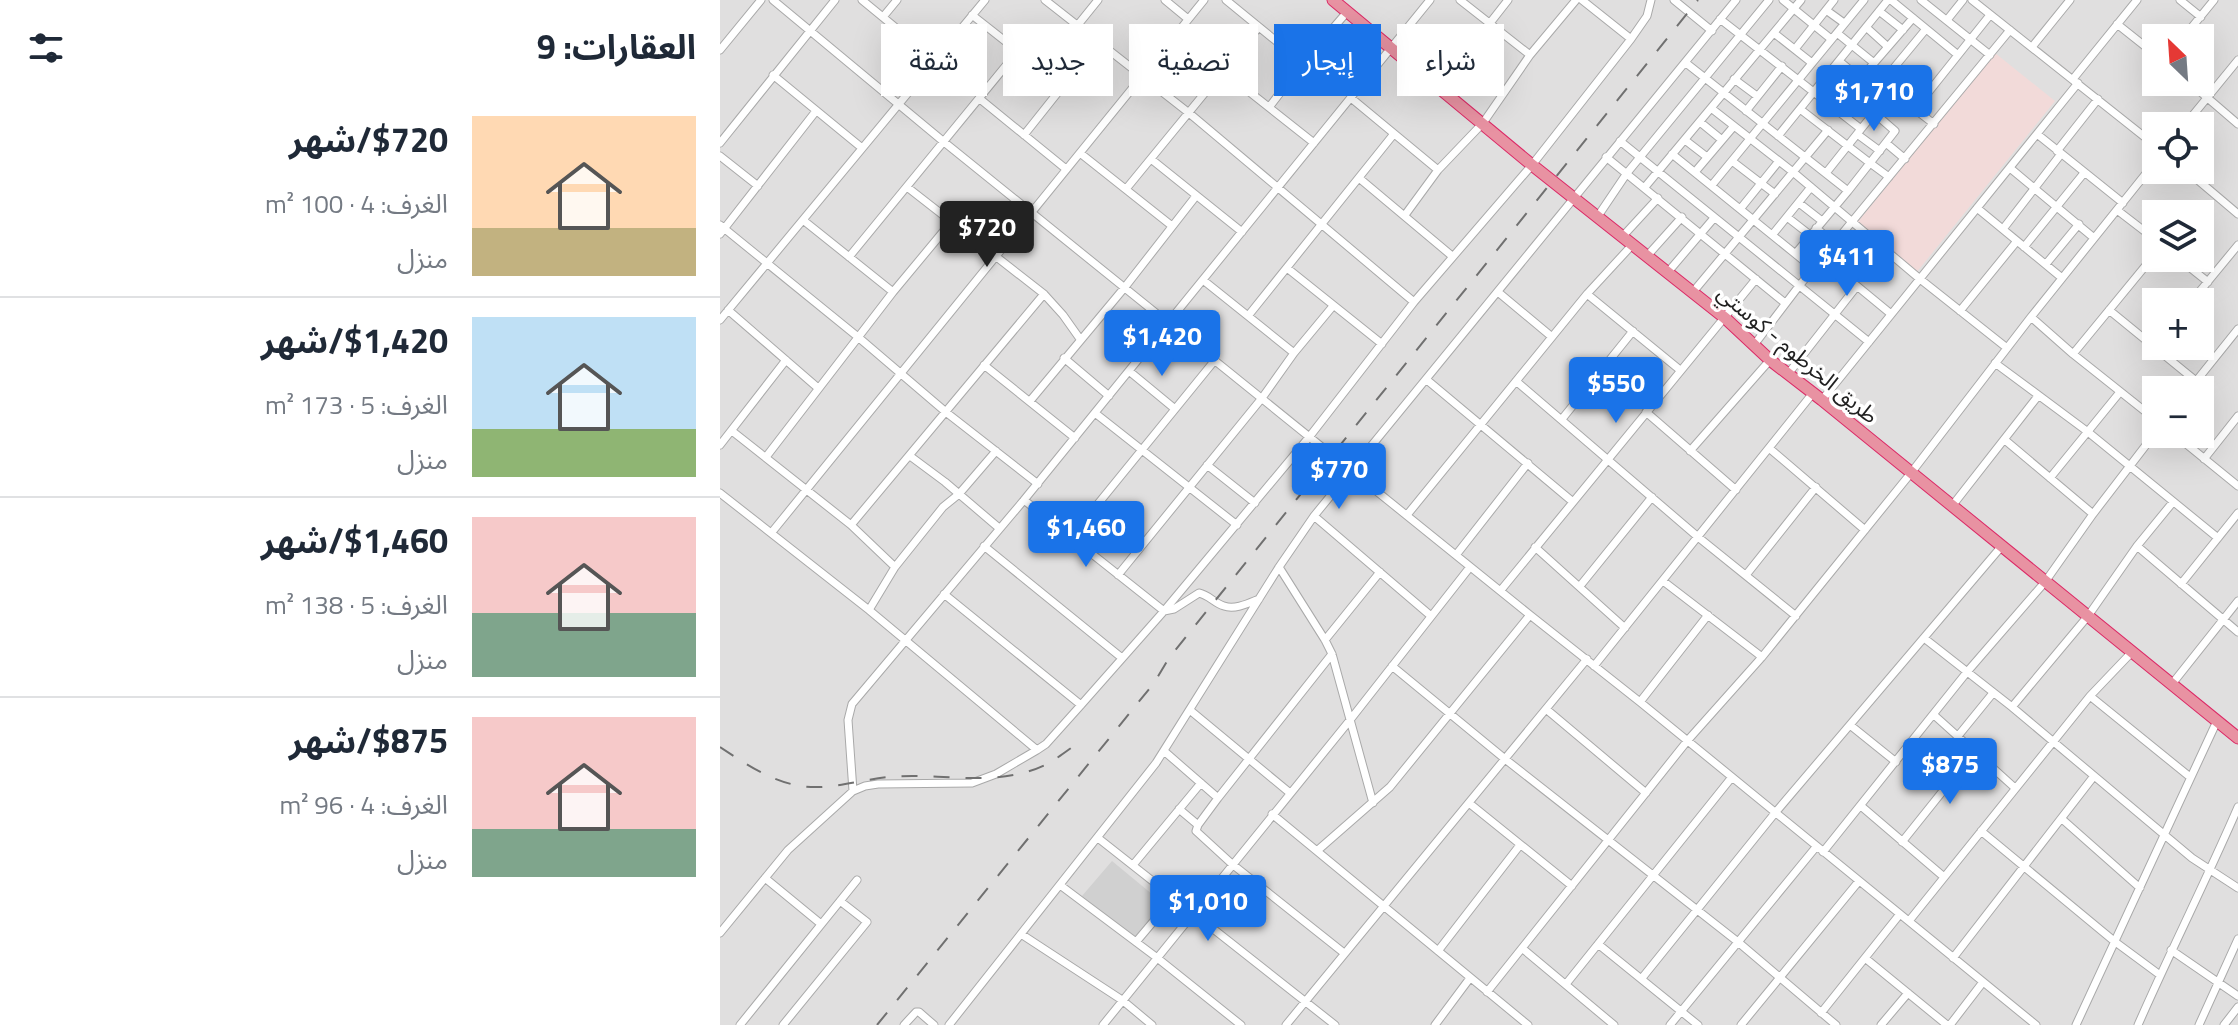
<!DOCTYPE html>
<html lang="ar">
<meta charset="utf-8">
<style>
body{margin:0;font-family:"Titillium Web","Noto Sans Arabic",sans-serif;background:#f2f2f3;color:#1f2937;direction:rtl;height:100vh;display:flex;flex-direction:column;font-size:30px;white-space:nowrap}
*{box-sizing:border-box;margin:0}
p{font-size:26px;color:#747a83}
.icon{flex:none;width:44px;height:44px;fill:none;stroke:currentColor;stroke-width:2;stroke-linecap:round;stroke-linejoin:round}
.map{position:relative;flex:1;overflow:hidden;direction:ltr}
.panel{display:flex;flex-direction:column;background:#fff;width:720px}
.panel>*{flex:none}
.top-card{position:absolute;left:24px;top:24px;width:760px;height:72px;direction:rtl;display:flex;gap:16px}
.needle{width:52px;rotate:335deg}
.tools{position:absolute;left:1422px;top:24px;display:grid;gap:16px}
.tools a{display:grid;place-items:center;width:72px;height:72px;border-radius:0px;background:#fff;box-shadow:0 8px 32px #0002;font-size:40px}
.price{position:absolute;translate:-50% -68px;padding:0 18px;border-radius:8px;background:#1a73e8;color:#fff;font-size:26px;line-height:52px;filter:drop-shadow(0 2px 4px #0008)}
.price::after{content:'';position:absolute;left:50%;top:48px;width:24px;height:18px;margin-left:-12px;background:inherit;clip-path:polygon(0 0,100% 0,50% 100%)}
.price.selected{background:#222;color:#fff}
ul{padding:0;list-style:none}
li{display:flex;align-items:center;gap:24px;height:200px;padding:0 24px}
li+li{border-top:2px solid #e0e1e3}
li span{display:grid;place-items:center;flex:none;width:224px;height:160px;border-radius:0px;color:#555}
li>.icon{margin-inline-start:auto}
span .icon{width:96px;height:96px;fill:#fffc;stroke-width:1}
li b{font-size:34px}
h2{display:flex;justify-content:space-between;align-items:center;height:96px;padding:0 24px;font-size:34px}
.chip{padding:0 28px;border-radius:0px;background:#fff;box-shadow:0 8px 32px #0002;font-size:28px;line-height:72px}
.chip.selected{background:#1a73e8;color:#fff}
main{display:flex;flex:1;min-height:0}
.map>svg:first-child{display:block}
.residential{fill:#e0dfdf;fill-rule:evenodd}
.commercial{fill:#f2dad9}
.religious{fill:#d0d0d0}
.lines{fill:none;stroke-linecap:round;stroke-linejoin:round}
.minor-casing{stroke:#a9a9a9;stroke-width:9}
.highway-casing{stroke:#dc2a67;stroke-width:13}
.minor{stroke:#fff;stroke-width:7}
.highway{stroke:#e892a2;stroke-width:11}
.rail{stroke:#707070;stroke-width:2;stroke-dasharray:16 16;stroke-linecap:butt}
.labels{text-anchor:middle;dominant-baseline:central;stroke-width:7;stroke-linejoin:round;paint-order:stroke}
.street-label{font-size:22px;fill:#222;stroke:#fff}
</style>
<main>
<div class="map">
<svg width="1518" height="1025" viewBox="0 0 1518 1025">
<rect width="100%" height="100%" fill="#f2efe9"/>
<path class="residential" d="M0,0h1518v1025h-1518zM1436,38h44v44h-44zM1436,126h44v44h-44zM1436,214h44v44h-44zM1436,302h44v44h-44zM1436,390h44v44h-44z"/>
<path class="commercial" d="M1275,53l60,48 -139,172 -60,-49z"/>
<path class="religious" d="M392,861l52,43 -29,35 -53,-43z"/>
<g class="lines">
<g class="minor-casing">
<path id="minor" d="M53,0l171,142 586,473 110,87 396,323
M142,0l73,60
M325,0l144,113 225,189
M445,0l23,19
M506,0l77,63
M740,0l70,55
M862,0l49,39
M954,0l38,31
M1063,0l48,39
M1171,0l67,55
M1201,0l69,55
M1252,0l184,146
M1460,0l21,17
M1106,10l18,13
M1159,11l24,19
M252,15l90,71
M163,17l14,-17
M1000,19l141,110 -35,44
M1227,20l16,-20
M770,23l18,-23
M1397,24l39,31
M357,26l21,-26
M1146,27l22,20
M1054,33l38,30
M1117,33l37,30
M1463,38l31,-38
M1312,47l38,-47
M1075,49l39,-49
M0,50l41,-50
M1119,61l22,18
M966,63l162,128 -52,62
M503,71l91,72
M1109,74l20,18 64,-74
M53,75l89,73
M1014,79l23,17
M1353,79l64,-79
M1469,82l49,42
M1161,83l53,41
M1129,92l15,12 62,-75
M631,98l87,72
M260,99l86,70
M550,106l33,-43 44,-51
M991,108l82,64 127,107 87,69
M1080,109l70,54 25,-32 -31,-27
M1195,109l75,-94
M1026,111l36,-45
M980,122l22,18
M1464,126l54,-66
M1141,129l13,-16
M1137,134l23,17
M1317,134l86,69
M304,135l74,-93
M1058,136l110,-136
M965,140l22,17
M900,141l249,201
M0,143l115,-143
M1166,143l19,16
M1337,151l41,-52
M360,153l92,73
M952,154l142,115
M0,156l38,30
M886,157l179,146
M431,159l91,73
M1012,161l43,33
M1290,168l84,70
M1466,170l52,44
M975,172l39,-46
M639,178l93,78
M992,185l152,-185
M187,187l137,107 19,21 17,24
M925,187l156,-187
M406,189l132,-161
M1128,191l22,-28 19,14
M1079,203l23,18
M1021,208l38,-47
M1257,208l85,70
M1397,210l39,30
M685,215l33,-45 45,-47 47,-68 46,-55
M878,216l29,-43 142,-173
M1067,217l23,18
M83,220l90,72
M0,225l138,112 89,76 91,71
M1096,228l19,16
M1283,229l58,-75
M0,234l96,-123
M1053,234l38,-47
M903,236l35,-38
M1304,247l60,-74
M927,256l35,-39
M129,257l168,-205
M1103,258l68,56
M1458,258l30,24
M1326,264l33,-40
M567,268l95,76
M948,272l46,-54
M483,280l91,73
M778,292l54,45
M973,292l135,-162
M867,294l93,76
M1471,302l47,-57
M8,310l90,78
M1389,310l87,71
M1240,311l57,-70
M528,316l145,-181
M1311,317l42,37 83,66
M0,320l265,-320
M1034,345l45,-59 211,-256
M1353,354l83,-101
M344,358l45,38
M1275,363l93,69 130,106
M264,365l91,73
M409,371l46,38
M1068,374l69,-88
M707,380l146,122
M796,381l182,156 98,79
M1469,390l49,-61
M1102,400l256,-317
M310,401l95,-114 71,-91
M926,412l90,78
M375,413l142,112
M842,419l71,-88
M12,431l119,94 44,42
M1454,434l64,52
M1285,440l88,74
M0,445l66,-85
M1049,448l96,82
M970,451l80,-91
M190,456l35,26 54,46
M46,457l127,-165 59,-71
M1484,459l34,-43
M487,465l48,38
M1330,478l70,-86
M0,493l149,117 168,140 9,-6 35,-39 83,-94 146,-175 104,-134 118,-137 99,-126 16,-23 4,-16
M304,500l140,111 10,-2 25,-16c10,2 15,10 25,13 11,4 25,-3 35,-7
M1232,506l86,-110
M687,515l180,-221 46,-50
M594,516l117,100
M131,525l193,-231
M52,532l432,-532
M351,537l144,-177
M264,546l138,112
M1417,546l101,86
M815,547l90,81
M736,555l72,-92
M559,567l46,73 7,14 41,149
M398,575l144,-177 32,-45 39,-47
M1026,575l70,-88
M943,581l99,76
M1461,584l57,-71
M860,586l72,-89
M781,590l255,-311
M224,594l137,111
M149,610l26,-43 48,-60 16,-13 37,-43
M1204,638l88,69 180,151 46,30
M605,640l55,-68
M612,654l-114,144 -20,27 -2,6 36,33 112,89
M672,666l113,93 233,183 98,83
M874,666l219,-273
M1452,684l66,-83
M1370,696l100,81
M920,702l68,-87
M1292,707l76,-91 49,-70 36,-44
M826,709l100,84
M471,711l99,82
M1214,715l81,73
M1130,725l46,37
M1238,736l35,-43
M444,751l54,47
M133,791l-5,-71 4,-16 172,-204 406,-500
M749,803l103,83
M1141,806l83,71
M459,809l19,16
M552,814l256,211
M1342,819l78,69
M1261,831l133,110 46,34
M378,838l237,187
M1182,842l72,-90
M598,850l72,-63 140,-172
M1103,852l144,-180 78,-90 48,-68 63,-82
M413,865l68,-82
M45,878l56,46
M340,885l96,72 85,68
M1189,921l181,-225 42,-44
M0,933l68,-83 65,-59 12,-5 13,-2 94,-1 24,-9 41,-24
M301,934l101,66 30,25
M416,942l38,-45
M878,944l100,81
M803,949l91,76
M1451,950l67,46
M718,951l82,-106
M1145,958l82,67
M1233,958l141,-182
M922,978l133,-165 226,-266
M846,984l166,-207
M767,992l201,-252 74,-83 149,-184 120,-156 125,-156
M1101,1013l79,-99
M20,1025l117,-145
M63,1025l84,-103 -27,-21
M184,1025l12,-13h3l15,13
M229,1025l207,-262 123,-196 35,-51 422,-516
M383,1025l247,-305 120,-153
M566,1025l301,-366
M715,1025l35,-47
M950,1025l146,-178
M1021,1025l118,-144
M1161,1025l27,-32
M1230,1025l33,-43
M1356,1025l141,-304
M1418,1025c32,-73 68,-144 100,-218
M1479,1025l39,-86
M1504,1025l14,-18"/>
</g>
<g class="highway-casing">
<path id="highway" d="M613,0l199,165 193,153 45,42 52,40 416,338"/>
</g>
<use href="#minor" class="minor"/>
<use href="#highway" class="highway"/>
<path class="rail" d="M0,747c23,15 44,30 71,37 33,9 65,-4 98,-7 53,-5 108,12 158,-13 11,-6 21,-14 31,-21
M157,1025l277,-342 15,-25 529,-658"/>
</g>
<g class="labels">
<g class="street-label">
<text transform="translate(1078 354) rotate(40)">طريق الخرطوم - كوستي</text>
</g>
</g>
</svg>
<div class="tools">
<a><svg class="needle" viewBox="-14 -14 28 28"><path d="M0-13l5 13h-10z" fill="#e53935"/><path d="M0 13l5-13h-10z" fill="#747a83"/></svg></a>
<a><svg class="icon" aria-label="locate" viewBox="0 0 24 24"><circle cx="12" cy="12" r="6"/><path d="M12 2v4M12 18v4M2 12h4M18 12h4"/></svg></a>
<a><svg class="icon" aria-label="layers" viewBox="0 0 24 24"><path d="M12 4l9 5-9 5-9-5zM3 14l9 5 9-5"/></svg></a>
<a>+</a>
<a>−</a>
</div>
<b class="price" style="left:1154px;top:133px">$1,710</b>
<b class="price selected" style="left:267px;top:269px">$720</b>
<b class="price" style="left:1127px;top:298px">$411</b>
<b class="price" style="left:442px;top:378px">$1,420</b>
<b class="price" style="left:896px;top:425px">$550</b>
<b class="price" style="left:619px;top:511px">$770</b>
<b class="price" style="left:366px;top:569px">$1,460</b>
<b class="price" style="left:1230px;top:806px">$875</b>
<b class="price" style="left:488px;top:943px">$1,010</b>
<div class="top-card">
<a class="chip">شراء</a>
<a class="chip selected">إيجار</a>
<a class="chip">تصفية</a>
<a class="chip">جديد</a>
<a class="chip">شقة</a>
</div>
</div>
<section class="panel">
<h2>العقارات: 9<svg class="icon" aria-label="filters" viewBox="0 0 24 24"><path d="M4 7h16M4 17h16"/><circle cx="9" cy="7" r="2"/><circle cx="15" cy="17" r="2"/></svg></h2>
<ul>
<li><span style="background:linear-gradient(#ffd9b3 70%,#c2b280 0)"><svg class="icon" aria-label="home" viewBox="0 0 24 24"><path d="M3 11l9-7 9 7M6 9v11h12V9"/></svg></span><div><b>$720/شهر</b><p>الغرف: 4 · 100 m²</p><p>منزل</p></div></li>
<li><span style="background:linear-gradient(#bfe0f5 70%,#8fb573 0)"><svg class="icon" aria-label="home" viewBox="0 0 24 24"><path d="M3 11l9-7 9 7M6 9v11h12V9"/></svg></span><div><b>$1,420/شهر</b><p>الغرف: 5 · 173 m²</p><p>منزل</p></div></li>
<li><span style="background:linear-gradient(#f6c9c9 60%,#7fa58c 0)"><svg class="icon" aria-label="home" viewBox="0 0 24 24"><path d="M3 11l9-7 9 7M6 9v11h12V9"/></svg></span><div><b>$1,460/شهر</b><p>الغرف: 5 · 138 m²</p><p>منزل</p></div></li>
<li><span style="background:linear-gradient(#f6c9c9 70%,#7fa58c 0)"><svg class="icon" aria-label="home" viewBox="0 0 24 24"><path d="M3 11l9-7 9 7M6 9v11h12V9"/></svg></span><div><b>$875/شهر</b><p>الغرف: 4 · 96 m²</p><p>منزل</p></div></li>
</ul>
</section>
</main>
